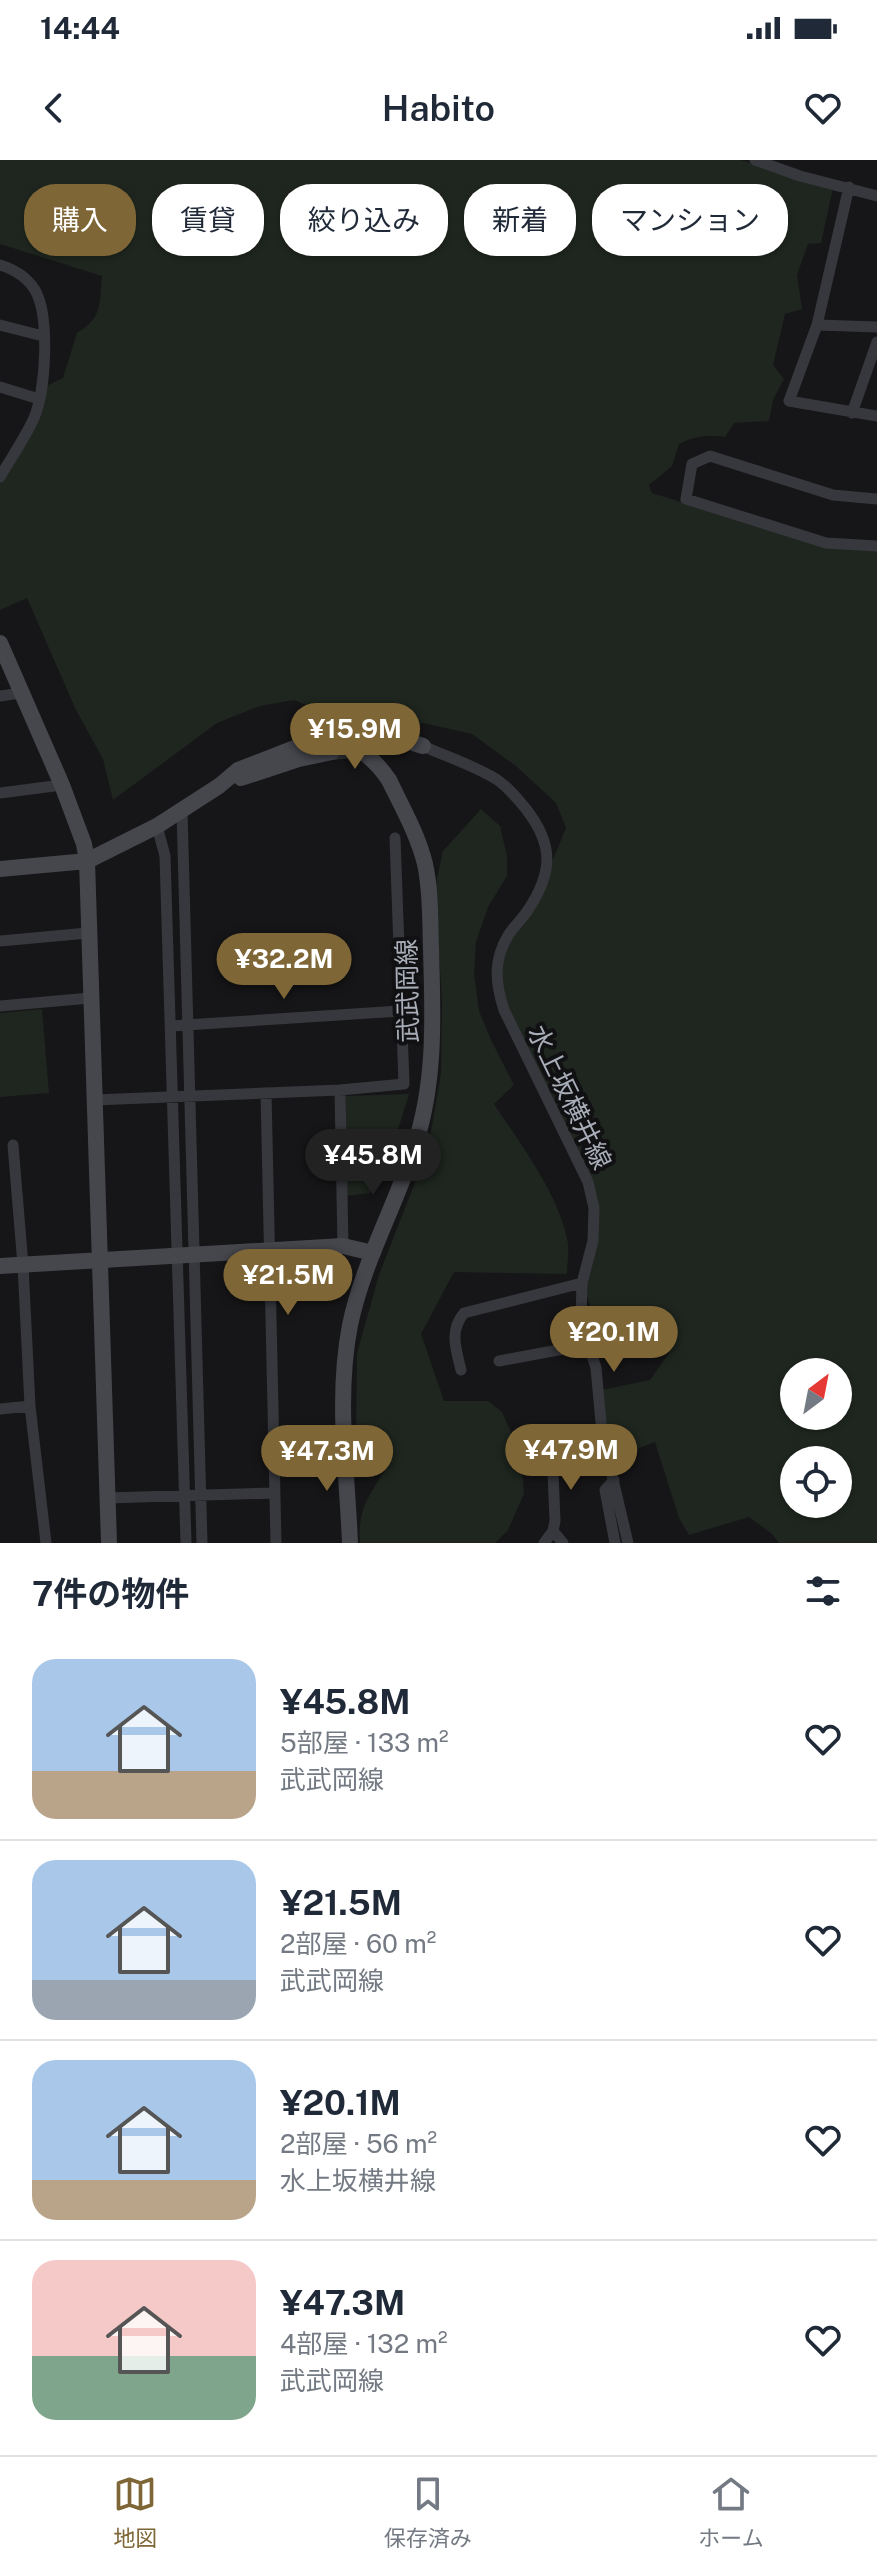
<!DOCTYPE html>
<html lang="ja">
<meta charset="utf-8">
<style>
body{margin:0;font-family:"Public Sans","Noto Sans JP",sans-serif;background:#f6f6f7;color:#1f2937;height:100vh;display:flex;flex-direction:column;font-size:30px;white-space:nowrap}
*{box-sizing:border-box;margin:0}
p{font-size:26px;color:#747a83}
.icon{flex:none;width:44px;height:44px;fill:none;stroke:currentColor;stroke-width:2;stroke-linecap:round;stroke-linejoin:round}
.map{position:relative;height:1383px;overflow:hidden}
.side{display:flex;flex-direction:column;background:#fff;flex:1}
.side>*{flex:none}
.guide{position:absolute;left:24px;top:24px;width:830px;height:72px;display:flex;gap:16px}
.needle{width:52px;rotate:32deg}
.controls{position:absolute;left:780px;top:1198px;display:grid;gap:16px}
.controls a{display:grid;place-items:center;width:72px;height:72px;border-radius:50%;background:#fff;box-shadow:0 2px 6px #0004;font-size:40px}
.price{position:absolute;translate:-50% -68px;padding:0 18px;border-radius:28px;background:#7e6636;color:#fff;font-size:26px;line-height:52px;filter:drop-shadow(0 2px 4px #0008)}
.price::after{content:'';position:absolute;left:50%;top:48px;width:24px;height:18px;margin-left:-12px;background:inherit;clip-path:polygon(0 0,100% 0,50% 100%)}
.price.selected{background:#222;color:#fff}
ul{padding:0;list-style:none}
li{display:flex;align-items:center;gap:24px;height:200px;padding:0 32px}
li+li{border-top:2px solid #e0e1e3}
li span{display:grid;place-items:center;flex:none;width:224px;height:160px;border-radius:24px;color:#555}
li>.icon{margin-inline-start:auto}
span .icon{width:96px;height:96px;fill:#fffc;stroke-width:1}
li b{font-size:34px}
h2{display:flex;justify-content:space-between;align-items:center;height:96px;padding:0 32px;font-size:34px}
.pill{padding:0 28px;border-radius:32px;background:#fff;box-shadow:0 2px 6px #0004;font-size:28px;line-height:72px}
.pill.selected{background:#7e6636;color:#fff}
.status{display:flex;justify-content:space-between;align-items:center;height:56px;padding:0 40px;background:#fff;direction:ltr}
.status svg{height:22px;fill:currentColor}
header{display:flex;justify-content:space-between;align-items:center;height:104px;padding:0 32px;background:#fff;font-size:36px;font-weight:600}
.tabs{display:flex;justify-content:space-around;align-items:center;height:112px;border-top:2px solid #e0e1e3;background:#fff;font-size:22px;color:#747a83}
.tabs a{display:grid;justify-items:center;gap:4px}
.tabs .selected{color:#7e6636}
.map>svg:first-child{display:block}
.green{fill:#1e261f;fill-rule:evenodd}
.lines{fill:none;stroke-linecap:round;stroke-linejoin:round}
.secondary-tunnel{stroke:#333438;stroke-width:16;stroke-dasharray:16 8;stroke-linecap:butt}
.street{stroke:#37383d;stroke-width:11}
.secondary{stroke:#45474d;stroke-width:16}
.secondary-bridge{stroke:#45474d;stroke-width:16}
.labels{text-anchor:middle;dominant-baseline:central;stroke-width:8;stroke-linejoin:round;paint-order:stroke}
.street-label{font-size:26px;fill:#a8adb8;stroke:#111113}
</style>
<div class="status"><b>14:44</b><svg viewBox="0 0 49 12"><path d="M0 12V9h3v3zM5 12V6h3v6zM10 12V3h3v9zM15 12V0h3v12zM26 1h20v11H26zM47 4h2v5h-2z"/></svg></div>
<header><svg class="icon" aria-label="back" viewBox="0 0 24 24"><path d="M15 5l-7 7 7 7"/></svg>Habito<svg class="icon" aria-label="heart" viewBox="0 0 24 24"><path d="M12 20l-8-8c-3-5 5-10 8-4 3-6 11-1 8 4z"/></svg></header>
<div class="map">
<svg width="877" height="1383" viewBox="0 0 877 1383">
<rect width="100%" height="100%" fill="#161618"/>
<path class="green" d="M0,0h741l92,28 -12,55 -13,1 -11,31 5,34 -17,5 -12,51 11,14 -11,21 -4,21 -35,2 -9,14c-18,-2 -30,-1 -46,7l-7,22 -23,19 3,8 174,54 51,3v993h-98l-7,-9 -23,-17 -60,18 -10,-17 -24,-76 -46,18 -12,-69 53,-11 24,-34 -22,-9 -43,8 -9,-4 -15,-53 10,-90 -13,-37 -30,-66 -43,-69 -13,-62 56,-102 14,-34 -10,-25 -40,-37 -44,-32 -49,-11 -90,-7 -39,-16 -34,6 -43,17 -104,77 -10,-41 -27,-49 -49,-112 -27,12v-134l46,-90 17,-8 14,-45c26,-16 22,-28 25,-57l-102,-32zM794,1212h44v44h-44zM794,1300h44v44h-44z
M481,649l19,17 7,30v20l-19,31 -12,35 -2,31 5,38 13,31 22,43 -20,19c27,41 65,90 74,139 1,10 -1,21 -1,31l-113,-2 -33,62 23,67h44l14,11 9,20 12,48 1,14 -16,36 -13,13h-135c-3,-33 9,-48 26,-74l-6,-11 -20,-4 -4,-15 1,-86 22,-78 49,-126 13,-76 1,-72 -7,-113 8,-37z
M42,849l7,84 -49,4v-84z
M409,934l-18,58 -21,41 -24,3v-100z"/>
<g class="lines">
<path class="secondary-tunnel" d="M332,592l48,-5"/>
<path class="street" d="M755,0l45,16 77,20
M849,27l-32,138 -28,76 88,15
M0,105c13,4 27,12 35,25 15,26 11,100 -1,128 -9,20 -23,40 -34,59
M0,165l43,11
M817,165l60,2
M0,227l39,12
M852,253l25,-71
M877,339l-44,-4 -123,-39 -18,8 -6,35 140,44 51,3
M0,536l21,-3
M423,586c24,11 50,19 73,33 12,8 21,19 30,30 28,36 27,63 2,101 -5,8 -13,15 -19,24 -16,26 -14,48 -5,76l84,172 6,26 -1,33 -11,42 -1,38 15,47 6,65 26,110
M0,633l62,-8
M182,651l20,732
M157,666l8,30 21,687
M0,781l88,-8
M0,846l90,-8
M171,866l229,-15
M340,930l3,156
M266,933l10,450
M94,940l246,-10 64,-6 -9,-246
M13,985l10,120 7,141 16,137
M499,1201l91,-17
M461,1210c-5,-21 -12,-39 3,-57l118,-30
M0,1249l30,-3
M614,1320l-9,10 10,53
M107,1338l168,-5
M553,1371l10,12
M544,1383l9,-12 2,-10 -2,-48 18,-25 31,-15"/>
<path class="secondary" d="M0,483l62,142 22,59 3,17 22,682
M241,618l58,-19 33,-7
M0,709l87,-8 70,-35 62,-40 19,-16 67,-26 53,-7 42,2 23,7
M0,1106l343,-20 30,7
M350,1383c-3,-73 -14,-146 0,-218 13,-62 45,-118 64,-177 22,-65 19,-132 17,-199 -1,-28 0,-58 -6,-85 -7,-29 -23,-57 -36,-84"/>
<path class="secondary-bridge" d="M333,581c26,5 41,17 56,39"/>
</g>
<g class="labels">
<g class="street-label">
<text transform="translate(407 831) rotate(-91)">武武岡線</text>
<text transform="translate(570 937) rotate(64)">水上坂横井線</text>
</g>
</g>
</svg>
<div class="controls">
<a><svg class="needle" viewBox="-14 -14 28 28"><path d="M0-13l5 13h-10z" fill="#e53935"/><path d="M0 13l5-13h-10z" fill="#747a83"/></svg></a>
<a><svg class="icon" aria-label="locate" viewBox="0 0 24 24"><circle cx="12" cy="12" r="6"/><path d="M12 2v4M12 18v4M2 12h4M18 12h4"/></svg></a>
</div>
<b class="price" style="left:355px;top:611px">¥15.9M</b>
<b class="price" style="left:284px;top:841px">¥32.2M</b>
<b class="price selected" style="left:373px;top:1037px">¥45.8M</b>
<b class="price" style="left:288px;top:1157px">¥21.5M</b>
<b class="price" style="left:614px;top:1214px">¥20.1M</b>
<b class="price" style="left:571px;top:1332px">¥47.9M</b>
<b class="price" style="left:327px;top:1333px">¥47.3M</b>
<div class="guide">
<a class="pill selected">購入</a>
<a class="pill">賃貸</a>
<a class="pill">絞り込み</a>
<a class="pill">新着</a>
<a class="pill">マンション</a>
</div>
</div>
<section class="side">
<h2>7件の物件<svg class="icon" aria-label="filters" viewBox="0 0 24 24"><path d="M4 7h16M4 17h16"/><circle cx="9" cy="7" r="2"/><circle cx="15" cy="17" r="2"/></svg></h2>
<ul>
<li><span style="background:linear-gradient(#a9c7e8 70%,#b9a48a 0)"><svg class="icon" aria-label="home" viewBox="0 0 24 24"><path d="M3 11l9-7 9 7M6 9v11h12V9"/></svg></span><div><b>¥45.8M</b><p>5部屋 · 133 m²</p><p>武武岡線</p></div><svg class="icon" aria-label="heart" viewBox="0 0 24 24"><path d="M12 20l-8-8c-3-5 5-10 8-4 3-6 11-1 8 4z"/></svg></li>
<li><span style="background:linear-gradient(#a9c7e8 75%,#9aa5b1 0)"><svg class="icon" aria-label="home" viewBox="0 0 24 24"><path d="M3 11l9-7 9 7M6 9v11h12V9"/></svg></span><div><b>¥21.5M</b><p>2部屋 · 60 m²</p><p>武武岡線</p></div><svg class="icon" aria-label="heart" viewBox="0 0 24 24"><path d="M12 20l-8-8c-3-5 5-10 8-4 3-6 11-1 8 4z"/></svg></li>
<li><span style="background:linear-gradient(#a9c7e8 75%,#b9a48a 0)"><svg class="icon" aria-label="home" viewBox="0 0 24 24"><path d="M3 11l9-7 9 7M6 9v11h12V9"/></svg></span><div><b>¥20.1M</b><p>2部屋 · 56 m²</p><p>水上坂横井線</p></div><svg class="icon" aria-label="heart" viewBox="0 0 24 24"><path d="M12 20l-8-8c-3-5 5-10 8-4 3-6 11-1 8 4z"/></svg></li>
<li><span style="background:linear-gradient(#f6c9c9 60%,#7fa58c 0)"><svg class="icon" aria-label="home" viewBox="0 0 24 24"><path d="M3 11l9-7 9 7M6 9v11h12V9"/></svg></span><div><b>¥47.3M</b><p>4部屋 · 132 m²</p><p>武武岡線</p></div><svg class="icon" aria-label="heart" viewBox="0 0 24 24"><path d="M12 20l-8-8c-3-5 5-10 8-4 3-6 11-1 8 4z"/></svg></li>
</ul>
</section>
<nav class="tabs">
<a class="selected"><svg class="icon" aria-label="map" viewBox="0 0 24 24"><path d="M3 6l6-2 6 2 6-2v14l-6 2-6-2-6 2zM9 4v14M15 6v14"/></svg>地図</a>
<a><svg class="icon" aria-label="saved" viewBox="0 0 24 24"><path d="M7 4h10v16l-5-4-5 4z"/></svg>保存済み</a>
<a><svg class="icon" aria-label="home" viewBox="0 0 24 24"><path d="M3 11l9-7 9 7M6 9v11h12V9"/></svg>ホーム</a>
</nav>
